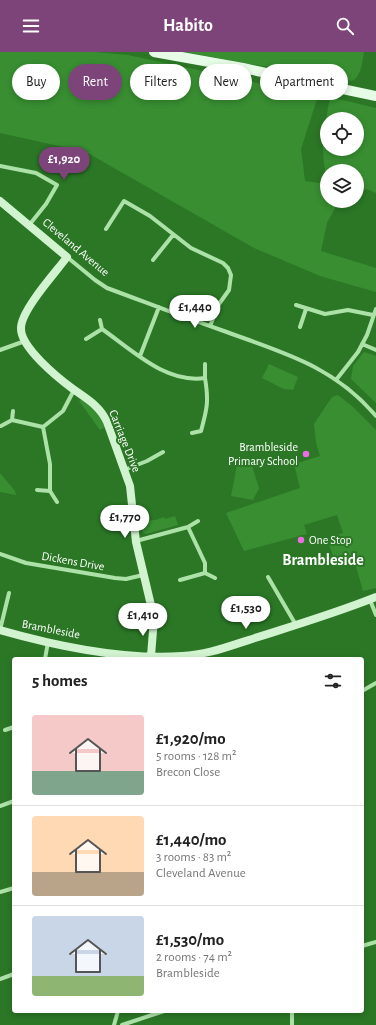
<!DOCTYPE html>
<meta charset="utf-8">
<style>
body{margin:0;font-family:"Alegreya Sans",sans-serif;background:#f2f2f2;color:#222;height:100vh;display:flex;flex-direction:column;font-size:15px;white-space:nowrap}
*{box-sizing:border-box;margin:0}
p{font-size:13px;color:#767676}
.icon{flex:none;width:22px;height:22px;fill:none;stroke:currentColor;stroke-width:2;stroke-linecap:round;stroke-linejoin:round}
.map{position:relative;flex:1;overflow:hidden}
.drawer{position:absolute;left:12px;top:605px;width:352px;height:356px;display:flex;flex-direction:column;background:#fff;border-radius:4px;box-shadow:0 2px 6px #0003}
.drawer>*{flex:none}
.guide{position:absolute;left:12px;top:12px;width:352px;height:36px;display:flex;gap:8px}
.fabs{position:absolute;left:320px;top:60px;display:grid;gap:8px}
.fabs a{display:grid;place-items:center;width:44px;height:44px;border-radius:50%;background:#fff;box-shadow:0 2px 6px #0003;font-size:20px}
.price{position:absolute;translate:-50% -34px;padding:0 9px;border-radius:14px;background:#fff;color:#222;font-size:13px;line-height:26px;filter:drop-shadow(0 1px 2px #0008)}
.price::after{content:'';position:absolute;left:50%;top:24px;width:12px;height:9px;margin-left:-6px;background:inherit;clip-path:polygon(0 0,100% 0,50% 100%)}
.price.selected{background:#7c4478;color:#fff}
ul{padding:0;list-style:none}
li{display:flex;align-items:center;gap:12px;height:100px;padding:0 20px}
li+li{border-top:1px solid #e0e0e0}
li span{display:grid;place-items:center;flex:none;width:112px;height:80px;border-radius:4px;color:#555}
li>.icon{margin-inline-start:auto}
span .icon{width:48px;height:48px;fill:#fffc;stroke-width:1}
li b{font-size:17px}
h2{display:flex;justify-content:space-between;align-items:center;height:48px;padding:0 20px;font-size:17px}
.pill{padding:0 14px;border-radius:18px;background:#fff;box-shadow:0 2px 6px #0003;font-size:14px;line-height:36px}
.pill.selected{background:#7c4478;color:#fff}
header{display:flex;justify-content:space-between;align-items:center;height:52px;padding:0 20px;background:#7c4478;color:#fff;font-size:18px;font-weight:600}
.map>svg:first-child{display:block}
.green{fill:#388e31;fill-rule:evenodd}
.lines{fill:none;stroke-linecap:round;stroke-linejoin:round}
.street{stroke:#ace2a7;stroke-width:4}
.secondary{stroke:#d2f3d0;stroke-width:8}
.primary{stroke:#e7fce6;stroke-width:10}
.poi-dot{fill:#eb6de1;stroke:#2b7726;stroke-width:1.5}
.labels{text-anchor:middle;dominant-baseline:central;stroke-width:4;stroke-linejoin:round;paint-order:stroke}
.street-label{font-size:12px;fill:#fff;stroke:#2b7726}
.poi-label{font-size:12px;fill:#fff;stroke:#2b7726;text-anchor:end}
.district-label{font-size:16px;font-weight:bold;fill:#fff;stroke:#2b7726}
</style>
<header><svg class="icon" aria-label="menu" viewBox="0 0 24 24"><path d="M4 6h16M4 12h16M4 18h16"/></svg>Habito<svg class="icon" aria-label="search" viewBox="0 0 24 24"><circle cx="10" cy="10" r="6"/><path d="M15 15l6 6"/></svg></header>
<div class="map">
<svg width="376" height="973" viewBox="0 0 376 973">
<rect width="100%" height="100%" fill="#2b7726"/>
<path class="green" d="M0,0h95l33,3 190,41 -17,53 4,32 21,3c0,-12 -3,-24 -3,-34 0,-18 4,-35 7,-53l46,11v85l-7,-3 -12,-2v-17h-30v30h12l-12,22 -6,28 55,17v24l-56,-16 -66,-28 -168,-96 -86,-19zM327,67h30v30h-30z
M185,0h179c-2,10 -2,24 -12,29l-39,-9 -58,-7z
M364,300l12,4v47l-25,-24 2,-13z
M269,312l29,13 -5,13 -9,-1 -22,-11z
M338,343l14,11 24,24v158l-13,3 -10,-35 -18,6 -8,-24 16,-5 -6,-18 -33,10 3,9 -63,17 -18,-38 74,-25 -6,-24 26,-8 -4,-13 -2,-19 18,-27z
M82,347l19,17 4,11 -5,3 -21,-29z
M237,413l15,1 7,22 -6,12 -22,-4z
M0,421l15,18 1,4 -16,-3z
M175,464l3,9 -32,9 -4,-2v-11l14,-1 8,-3 1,2z"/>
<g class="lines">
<path class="street" d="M0,114l36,7 21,12 -11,19 -16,20
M106,177l18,-28 26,15 41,32 32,15 5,5 3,7 -2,15 -10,14 -9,22
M67,205l28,23 12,8c38,14 76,29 114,42 60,22 112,35 155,86
M153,208l20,-25
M296,253l29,9 23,-4 25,5
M100,268l2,9
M300,275l6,-18
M86,287l16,-10c30,21 64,55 103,49 4,24 2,31 -4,53l-9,2
M362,292l14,6
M0,298l25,-9
M140,304l19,-49
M205,326v-14
M336,328l22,-28 9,-17 9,-26
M12,368l1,-9
M1,374l11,-6 31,7
M43,375l7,37v27
M43,375l20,-16 11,-21
M124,418l23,-9 16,-9
M37,438l13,1 7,11
M188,475l10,-6
M136,489l52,-14 17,36v10l10,5
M0,502l26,9 89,15 11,1 17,-4
M268,525l28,48
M180,528l25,-7
M370,548l6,15
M0,578l9,-37
M45,607l3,-17
M362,639l14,-8
M5,678l9,-3
M0,754l14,-5
M0,840l14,-4
M362,894l14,-4
M0,927l14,-5
M292,959v14
M114,973l4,-14
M122,973l42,-14"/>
<path class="secondary" d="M0,149l67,56c-11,15 -46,53 -46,71 -1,19 37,50 52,61 14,10 27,17 34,33l23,64 6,56 18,76 -3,38
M0,578c56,16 124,30 182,26 26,-1 50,-11 73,-18 41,-13 81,-25 121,-41"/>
<path class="primary" d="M154,0l89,16 133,28"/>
</g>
<g class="poi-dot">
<circle cx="306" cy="402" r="4"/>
<circle cx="301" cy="488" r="4"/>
</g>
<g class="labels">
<g class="street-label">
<text transform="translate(76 195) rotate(40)">Cleveland Avenue</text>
<text transform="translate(125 389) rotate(68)">Carriage Drive</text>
<text transform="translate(73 509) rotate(10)">Dickens Drive</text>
<text transform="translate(51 577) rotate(11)">Brambleside</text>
</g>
<g class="poi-label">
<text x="298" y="395">Brambleside<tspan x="298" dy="14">Primary School</tspan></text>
<text x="309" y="488" text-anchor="start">One Stop</text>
</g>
<g class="district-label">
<text x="323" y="508">Brambleside</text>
</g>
</g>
</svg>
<div class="fabs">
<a><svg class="icon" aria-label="locate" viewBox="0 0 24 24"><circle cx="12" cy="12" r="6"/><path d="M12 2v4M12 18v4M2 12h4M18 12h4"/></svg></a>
<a><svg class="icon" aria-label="layers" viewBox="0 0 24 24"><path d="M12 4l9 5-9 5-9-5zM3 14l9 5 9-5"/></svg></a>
</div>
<b class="price selected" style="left:64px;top:129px">£1,920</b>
<b class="price" style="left:195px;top:277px">£1,440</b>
<b class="price" style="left:125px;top:487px">£1,770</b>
<b class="price" style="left:246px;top:578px">£1,530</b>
<b class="price" style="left:143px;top:585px">£1,410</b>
<div class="guide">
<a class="pill">Buy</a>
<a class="pill selected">Rent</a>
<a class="pill">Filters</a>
<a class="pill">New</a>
<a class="pill">Apartment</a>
</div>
<section class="drawer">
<h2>5 homes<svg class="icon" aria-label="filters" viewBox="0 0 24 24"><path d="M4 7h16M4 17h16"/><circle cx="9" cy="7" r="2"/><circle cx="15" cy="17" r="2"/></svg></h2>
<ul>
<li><span style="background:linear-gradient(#f6c9c9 70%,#7fa58c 0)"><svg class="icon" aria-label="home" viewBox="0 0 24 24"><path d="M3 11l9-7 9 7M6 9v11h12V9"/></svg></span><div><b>£1,920/mo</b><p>5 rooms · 128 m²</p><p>Brecon Close</p></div></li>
<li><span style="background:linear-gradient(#ffd9b3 70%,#b9a48a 0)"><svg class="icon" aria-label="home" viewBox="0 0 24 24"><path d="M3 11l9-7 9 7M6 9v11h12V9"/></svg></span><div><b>£1,440/mo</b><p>3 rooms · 83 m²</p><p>Cleveland Avenue</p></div></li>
<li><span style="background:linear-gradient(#c9d6e8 75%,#8fb573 0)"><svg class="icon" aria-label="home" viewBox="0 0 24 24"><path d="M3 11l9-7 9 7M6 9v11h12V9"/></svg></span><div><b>£1,530/mo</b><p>2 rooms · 74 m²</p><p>Brambleside</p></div></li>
</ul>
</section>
</div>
